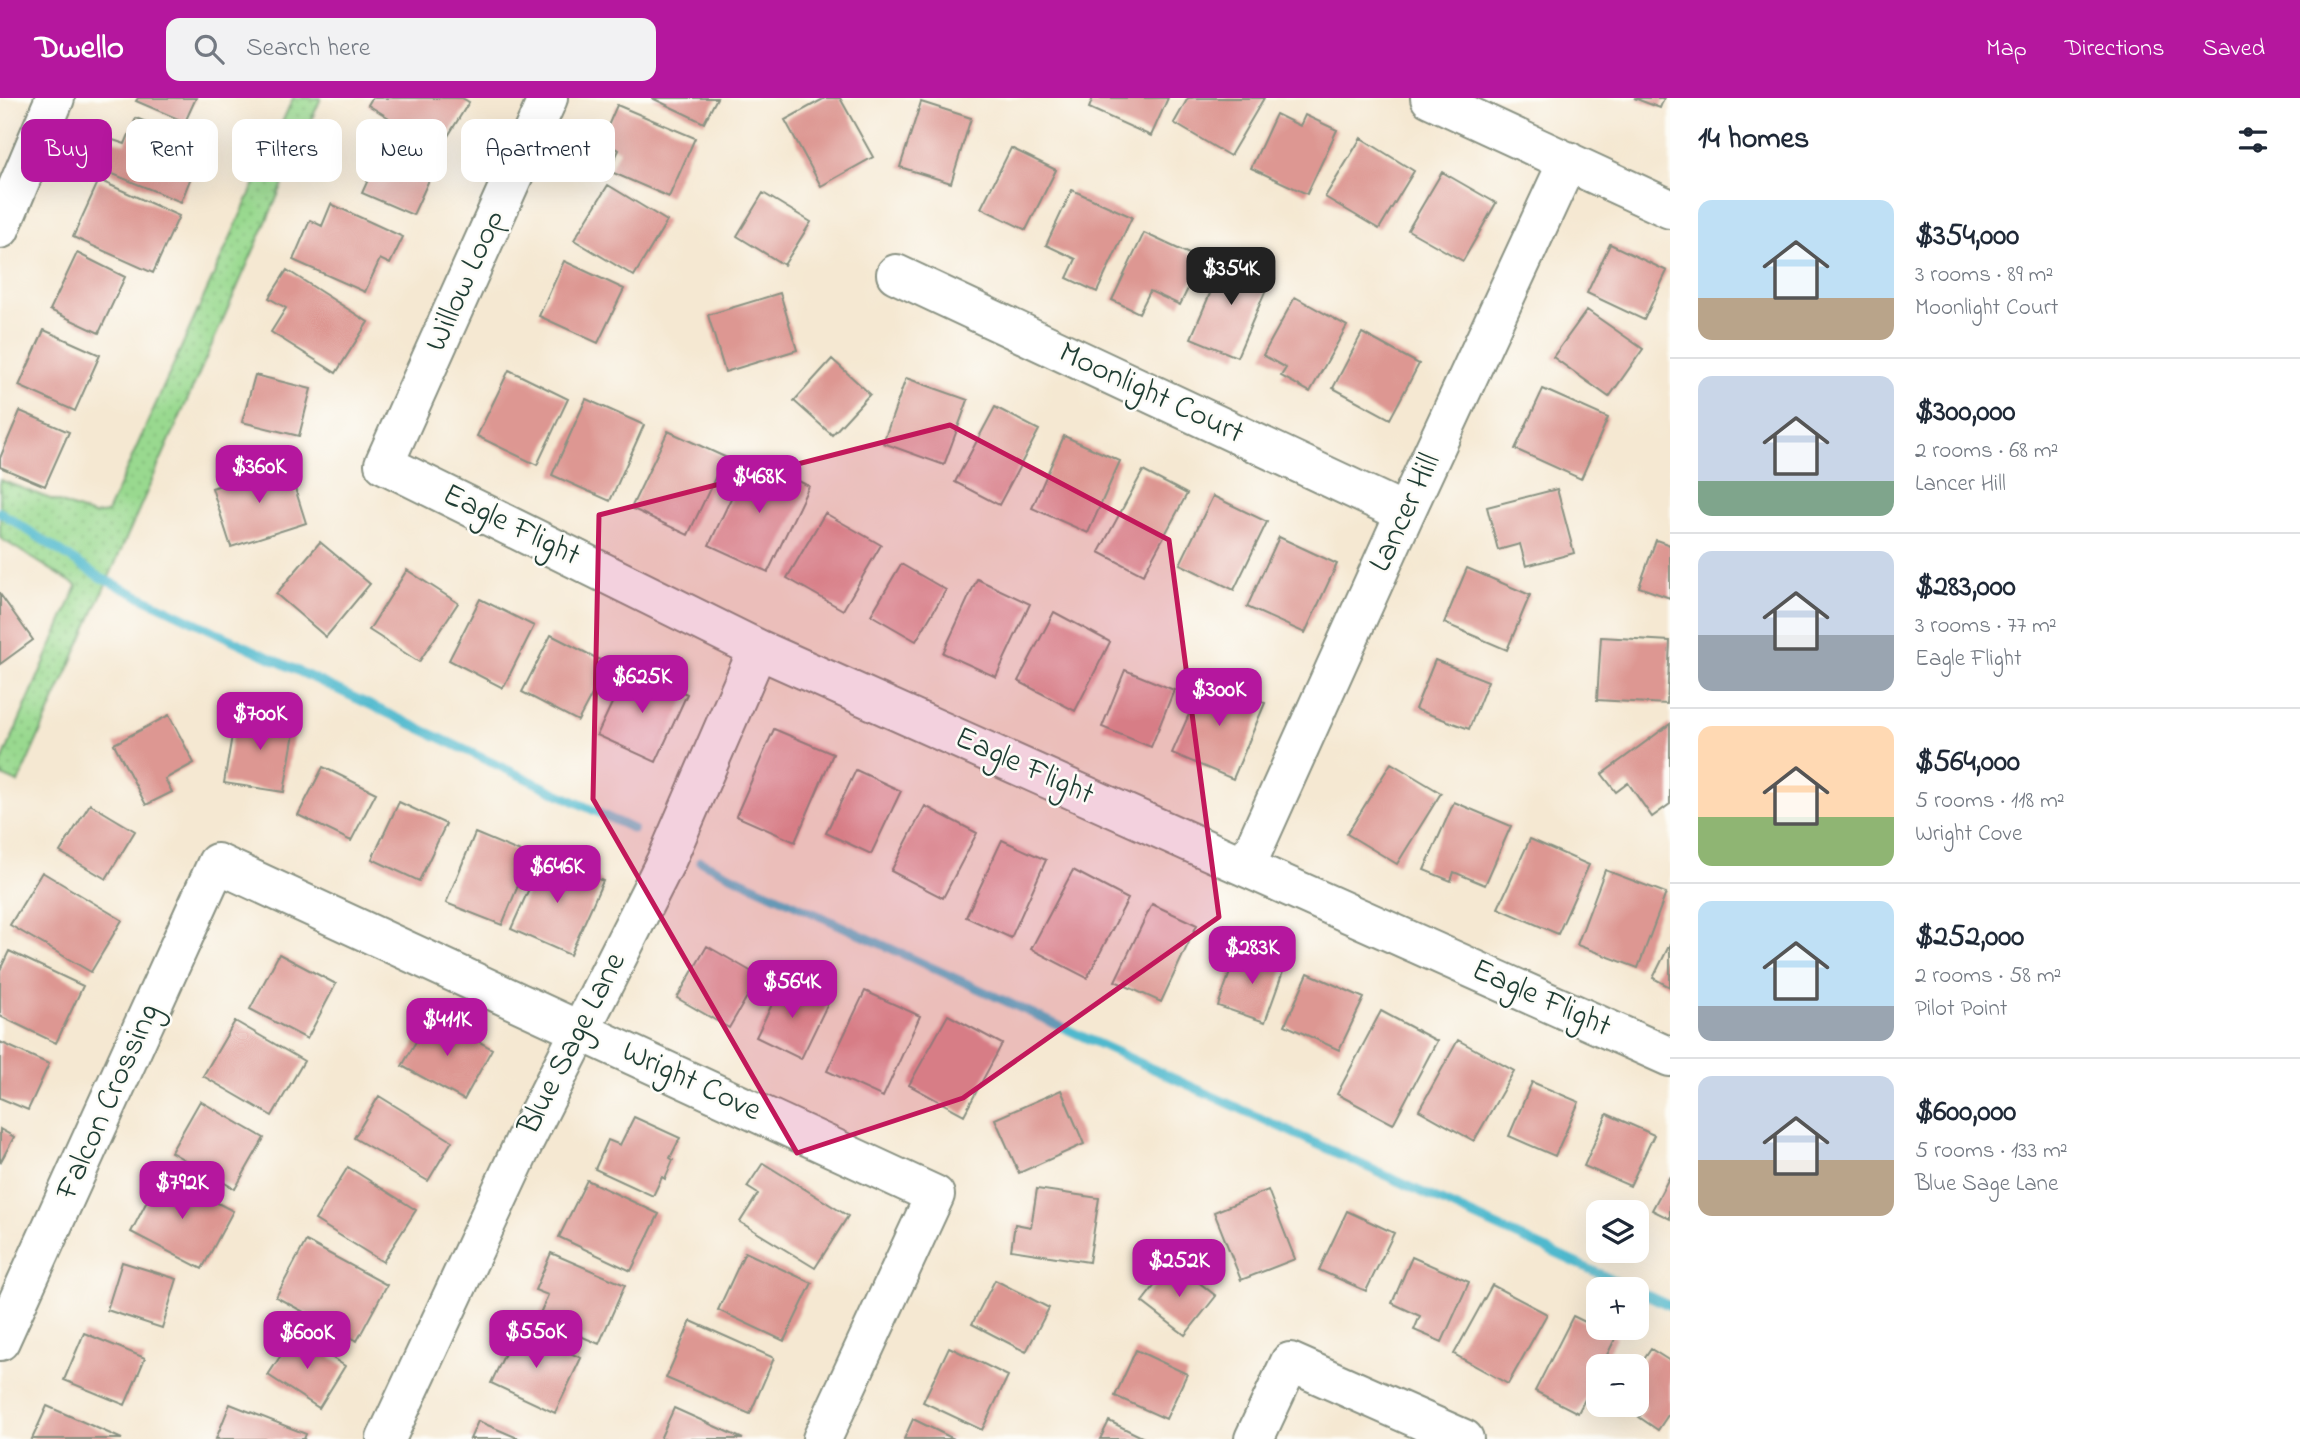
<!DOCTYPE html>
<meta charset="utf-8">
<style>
body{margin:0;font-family:"Indie Flower",sans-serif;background:#f2f2f3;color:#1f2937;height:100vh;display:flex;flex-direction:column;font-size:26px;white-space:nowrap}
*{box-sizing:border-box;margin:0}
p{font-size:23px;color:#747a83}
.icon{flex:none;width:38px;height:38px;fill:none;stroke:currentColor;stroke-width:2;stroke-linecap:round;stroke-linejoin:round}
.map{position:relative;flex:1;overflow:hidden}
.side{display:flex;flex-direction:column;background:#fff;width:630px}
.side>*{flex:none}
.guide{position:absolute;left:21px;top:21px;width:665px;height:63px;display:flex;gap:14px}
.fabs{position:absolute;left:1586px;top:1102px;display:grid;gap:14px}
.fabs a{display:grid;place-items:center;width:63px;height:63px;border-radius:14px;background:#fff;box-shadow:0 7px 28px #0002;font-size:35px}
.price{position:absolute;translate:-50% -60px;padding:0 16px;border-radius:14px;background:#b5179e;color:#fff;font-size:23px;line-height:46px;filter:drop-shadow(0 2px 4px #0008)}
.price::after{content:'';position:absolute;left:50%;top:42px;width:21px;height:16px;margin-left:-10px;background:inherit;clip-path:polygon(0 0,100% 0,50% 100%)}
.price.current{background:#222;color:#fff}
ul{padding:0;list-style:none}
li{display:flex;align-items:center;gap:21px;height:175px;padding:0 28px}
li+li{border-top:2px solid #e0e1e3}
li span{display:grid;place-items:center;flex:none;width:196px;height:140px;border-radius:14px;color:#555}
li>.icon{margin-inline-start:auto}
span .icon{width:84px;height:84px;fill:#fffc;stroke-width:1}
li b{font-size:30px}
h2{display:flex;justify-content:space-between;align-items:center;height:84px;padding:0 28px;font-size:30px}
.pill{padding:0 24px;border-radius:14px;background:#fff;box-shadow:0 7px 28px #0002;font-size:24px;line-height:63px}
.pill.current{background:#b5179e;color:#fff}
header{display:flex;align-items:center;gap:42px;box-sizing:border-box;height:98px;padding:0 35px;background:#b5179e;color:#fff}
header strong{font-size:33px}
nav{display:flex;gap:38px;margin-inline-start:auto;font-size:24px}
.search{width:490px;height:63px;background:#f2f2f3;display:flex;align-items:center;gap:18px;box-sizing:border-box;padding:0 24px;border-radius:14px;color:#747a83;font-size:26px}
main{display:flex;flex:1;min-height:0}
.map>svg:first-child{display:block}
.grass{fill:url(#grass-dots);stroke:#5c8b62;stroke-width:2}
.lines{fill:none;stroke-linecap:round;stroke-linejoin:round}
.stream{stroke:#50b9ce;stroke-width:9}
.building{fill:#dd9792}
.minor-casing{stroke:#8a9283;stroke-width:42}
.minor{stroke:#fff;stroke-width:38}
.marked{fill:#c2185b;fill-opacity:0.2;stroke:#c2185b;stroke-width:5;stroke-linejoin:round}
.labels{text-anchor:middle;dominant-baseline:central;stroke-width:5;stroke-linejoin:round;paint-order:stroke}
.street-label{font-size:32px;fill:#1f3d34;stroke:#fdfcf7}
</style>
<header>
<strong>Dwello</strong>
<div class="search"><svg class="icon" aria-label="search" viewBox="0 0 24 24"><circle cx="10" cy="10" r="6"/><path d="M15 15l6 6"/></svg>Search here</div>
<nav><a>Map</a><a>Directions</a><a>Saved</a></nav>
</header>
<main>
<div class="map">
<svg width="1670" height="1341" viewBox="0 0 1670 1341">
<defs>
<pattern id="grass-dots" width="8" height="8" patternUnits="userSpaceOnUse" patternTransform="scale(1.75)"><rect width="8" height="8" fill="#99d98f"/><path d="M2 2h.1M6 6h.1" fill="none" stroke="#83bb7c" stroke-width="1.8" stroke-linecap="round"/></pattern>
</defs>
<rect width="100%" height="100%" fill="#fdfcf7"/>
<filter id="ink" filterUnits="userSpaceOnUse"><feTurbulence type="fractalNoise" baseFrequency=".0143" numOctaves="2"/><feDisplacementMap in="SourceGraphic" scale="14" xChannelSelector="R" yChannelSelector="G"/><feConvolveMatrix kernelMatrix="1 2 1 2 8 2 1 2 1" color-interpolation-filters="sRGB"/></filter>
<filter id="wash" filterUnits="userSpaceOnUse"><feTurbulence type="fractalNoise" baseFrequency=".00686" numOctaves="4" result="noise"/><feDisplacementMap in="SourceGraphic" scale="28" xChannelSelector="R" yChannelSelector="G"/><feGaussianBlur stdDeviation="1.57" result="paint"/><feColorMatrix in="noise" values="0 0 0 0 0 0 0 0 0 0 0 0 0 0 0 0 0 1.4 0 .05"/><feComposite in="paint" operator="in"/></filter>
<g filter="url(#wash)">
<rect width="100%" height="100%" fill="#f5e8d2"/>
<path class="grass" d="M293,0h28l-303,685 -18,-8v-9l77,-180 -77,-48v-58l93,35 14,-2z"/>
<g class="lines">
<path class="stream" d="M0,414l101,66 532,251
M700,763l935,429
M1636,1192l34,16"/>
</g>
<g id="blocks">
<path class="building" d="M138,0h58l-11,24 -49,-21z
M372,0h90l7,4 -29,47 -72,-44z
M652,0h65l-13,25z
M825,0h15l33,59 -52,29 -36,-66z
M1093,0h75l-17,38 -62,-28z
M1188,0h76l-34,58 -56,-33z
M1634,0h30l-4,10z
M921,4l50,16 -20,65 -51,-16z
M617,7l78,33 -26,59 -60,-26 10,-21 -18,-8z
M1276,16l24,12 5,-11 32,15 -30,64 -56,-26z
M136,20l68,27 -23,57 -83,-34 12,-29 15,5z
M1361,40l53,33 -35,58 -54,-32z
M383,49l51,22 -21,46 -51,-22z
M1011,50l45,22 -30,60 -45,-22z
M1442,74l54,31 -33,58 -55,-31z
M99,82l80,36 -26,57 -80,-36z
M608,87l59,36 -33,55 -60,-36z
M1072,92l60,27 -35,75 -30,-14 9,-19 -30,-14z
M763,95l48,29 -27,43 -47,-29z
M331,106l72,33 -13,27 -10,-5 -15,33 -72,-32 17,-40 12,6z
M1144,135l58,27 -22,45 -30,-14 -11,22 -27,-13z
M1610,146l57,27 -23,49 -57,-27z
M77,155l48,24 -26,56 -49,-23z
M1226,158l46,20 -35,81 -46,-19z
M564,163l60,28 -26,54 -59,-27z
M287,172l81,52 -32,51 -65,-41 15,-24 -17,-10z
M780,195l17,57 -72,22 -17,-57z
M1295,199l52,29 -37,66 -29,-16 5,-8 -23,-13z
M1587,212l56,39 -34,48 -56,-40z
M44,232l56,25 -25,56 -56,-25z
M1362,235l57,31 -29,55 -57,-31z
M832,261l38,35 -38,41 -38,-34z
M509,272l59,29 -31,66 -60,-29z
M255,277l56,14 -12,47 -57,-14z
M906,280l62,22 -24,65 -61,-22z
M1543,291l65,29 -27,61 -66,-30z
M586,301l58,26 -34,76 -58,-26z
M995,309l44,23 -40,75 -44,-23z
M20,313l49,21 -24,54 -45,-19v-9z
M668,333l57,26 -37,78 -57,-27z
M1064,338l56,25 -32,72 -56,-25z
M750,360l59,28 -41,86 -59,-27z
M287,365l19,60 -75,24 -19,-59z
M1143,373l44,23 -44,81 -44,-23z
M1557,391l17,64 -48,13 -6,-22 -22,6 -11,-43z
M1213,398l54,26 -33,68 -54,-26z
M825,415l56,32 -38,65 -56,-32z
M1279,439l58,27 -32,69 -58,-26z
M1656,442l14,5v53l-31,-11z
M320,444l50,42 -44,53 -50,-43z
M901,466l45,26 -30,51 -45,-26z
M1467,470l63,27 -23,55 -63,-27z
M407,472l51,33 -39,59 -50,-32z
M977,481l53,25 -34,73 -53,-24z
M0,496l33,46 -33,24z
M480,501l54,27 -31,62 -54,-28z
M1054,514l56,30 -35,69 -57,-30z
M551,537l57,29 -30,57 -56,-29z
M1601,539l69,4 -3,63 -70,-4z
M1435,562l53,21 -19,48 -54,-20z
M629,569l58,27 -31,68 -59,-27z
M1125,572l49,20 -23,57 -49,-20z
M1205,580l60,25 -32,76 -61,-26z
M236,614l60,9 -12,71 -60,-9z
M169,617l25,48 -29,16 7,13 -26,13 -32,-61z
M1670,626v80l-18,13 -24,-34 -12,9 -14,-18z
M774,631l59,25 -38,88 -59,-26z
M1391,665l50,30 -44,71 -50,-30z
M323,669l53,26 -25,48 -53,-26z
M856,672l45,21 -30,63 -45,-21z
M399,704l47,22 -27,57 -47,-22z
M1454,704l57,24 -26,59 -31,-13 -3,9 -27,-11z
M90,706l45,27 -29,48 -46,-27z
M925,708l52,27 -34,65 -52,-27z
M475,735l55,23 -28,69 -56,-22z
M1530,741l59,26 -31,69 -60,-26z
M1002,742l44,20 -35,78 -45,-21z
M544,757l59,26 -33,74 -59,-26z
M1073,772l55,29 -41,79 -56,-29z
M1605,772l61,23 -28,75 -61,-23z
M42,774l80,48 -31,52 -81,-47z
M1152,806l45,21 -36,77 -46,-21z
M1670,846v43l-17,-9z
M707,848l52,30 -30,52 -52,-30z
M1238,852l47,16 -20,56 -47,-16z
M9,853l74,35 -27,57 -56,-27v-46z
M279,856l57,30 -29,55 -57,-30z
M1308,875l56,25 -25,52 -54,-25z
M783,884l45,21 -27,56 -45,-22z
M865,893l55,25 -37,81 -56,-26z
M1381,913l56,30 -44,83 -56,-30z
M431,917l61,34 -28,51 -62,-34z
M948,917l54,29 -38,71 -55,-30z
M235,923l69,40 -32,55 -69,-40z
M1458,942l56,31 -40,70 -55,-31z
M0,944l49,22 -21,46 -28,-12z
M1532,984l47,20 -24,54 -46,-20z
M1061,992l23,54 -65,29 -24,-54z
M379,998l73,45 -24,40 -74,-43z
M200,1003l64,37 -29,51 -64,-37z
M1607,1016l47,21 -24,51 -46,-20z
M634,1019l46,21 -10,20 3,2 -8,19 -3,-2 -9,19 -58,-27 13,-29 12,5z
M0,1031l14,8 -14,26z
M763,1065l85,53 -33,52 -75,-46 18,-28 -11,-7z
M348,1069l68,43 -33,52 -68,-42z
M161,1076l72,37 -31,58 -71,-37z
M1670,1078v43l-18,-9z
M587,1082l72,34 -28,57 -72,-34z
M1037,1091l62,9 -10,64 -78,-12 4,-26 16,3z
M1268,1092l27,69 -54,21 -27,-68z
M1347,1113l47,22 -28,58 -47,-21z
M306,1143l81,44 -30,56 -81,-44z
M745,1154l67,31 -28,58 -66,-31z
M551,1155l74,32 -26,59 -61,-26 10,-23 -13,-5z
M1412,1159l57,25 -27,60 -28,-12 6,-14 -28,-13z
M122,1164l55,17 -15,49 -55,-18z
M1173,1164l43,34 -31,39 -43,-33z
M995,1182l54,28 -23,44 -54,-28z
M1492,1187l55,29 -39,70 -54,-30z
M1573,1218l43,21 -15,30h-3v7l-20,39 -43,-22z
M691,1223l83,37 -24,56 -84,-36z
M517,1230l64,30 -26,55 -64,-30z
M84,1235l61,25 -20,47 -61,-25z
M295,1236l50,32 -26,42 -51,-33z
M949,1249l59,29 -26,54 -59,-28z
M1651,1251l19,12v51l-12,18 -19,-13 7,-10 -10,-6v-30z
M1136,1252l51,24 -21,45 -51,-23z
M230,1306l76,30 -2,5h-88z
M47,1308l75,33h-90z
M674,1310l69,31h-83z
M913,1321l41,20h-50z
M478,1323l42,18h-50z
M1109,1323l37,18h-46z"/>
</g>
</g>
<g filter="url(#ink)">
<use href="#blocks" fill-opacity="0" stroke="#8a9283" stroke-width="2"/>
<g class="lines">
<g class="minor-casing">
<path id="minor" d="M548,0l-164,366 374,185 912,408
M1430,0l240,111
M0,131l55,-131
M896,176l509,239
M1246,768l159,-353 163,-352
M0,1243l217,-478 718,332 -113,244
M386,1341l139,-299 142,-281 91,-210
M1254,1341l36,-77 174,77"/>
</g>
<use href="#minor" class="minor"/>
</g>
</g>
<path class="marked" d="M950,327l219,115 50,377 -256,181 -166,55 -204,-354 6,-284z"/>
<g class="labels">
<g class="street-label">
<text transform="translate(466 183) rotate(-66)">Willow Loop</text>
<text transform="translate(1151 296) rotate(25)">Moonlight Court</text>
<text transform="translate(1406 415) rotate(-65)">Lancer Hill</text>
<text transform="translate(511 428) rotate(26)">Eagle Flight</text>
<text transform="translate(1024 669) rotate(24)">Eagle Flight</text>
<text transform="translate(1541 901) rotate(24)">Eagle Flight</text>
<text transform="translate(573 946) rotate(-63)">Blue Sage Lane</text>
<text transform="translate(691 984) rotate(25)">Wright Cove</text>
<text transform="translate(109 1004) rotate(-66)">Falcon Crossing</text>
</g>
</g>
</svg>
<div class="fabs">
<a><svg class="icon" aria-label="layers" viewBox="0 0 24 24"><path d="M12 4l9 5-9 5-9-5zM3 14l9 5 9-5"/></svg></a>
<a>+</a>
<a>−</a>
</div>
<b class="price current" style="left:1231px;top:209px">$354K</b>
<b class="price" style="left:259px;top:407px">$360K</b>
<b class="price" style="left:759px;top:417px">$468K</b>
<b class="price" style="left:642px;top:617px">$625K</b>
<b class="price" style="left:1219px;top:630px">$300K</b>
<b class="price" style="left:260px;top:654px">$700K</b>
<b class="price" style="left:557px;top:807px">$646K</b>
<b class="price" style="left:1252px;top:888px">$283K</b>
<b class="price" style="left:792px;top:922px">$564K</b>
<b class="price" style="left:447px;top:960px">$411K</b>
<b class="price" style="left:182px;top:1123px">$792K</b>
<b class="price" style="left:1179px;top:1201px">$252K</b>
<b class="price" style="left:536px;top:1272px">$550K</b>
<b class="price" style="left:307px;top:1273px">$600K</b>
<div class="guide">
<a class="pill current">Buy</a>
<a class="pill">Rent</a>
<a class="pill">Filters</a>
<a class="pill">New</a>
<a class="pill">Apartment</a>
</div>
</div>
<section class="side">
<h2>14 homes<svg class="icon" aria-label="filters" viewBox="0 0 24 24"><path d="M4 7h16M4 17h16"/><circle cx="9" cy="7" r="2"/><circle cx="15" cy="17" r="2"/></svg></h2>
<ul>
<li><span style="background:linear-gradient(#bfe0f5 70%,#b9a48a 0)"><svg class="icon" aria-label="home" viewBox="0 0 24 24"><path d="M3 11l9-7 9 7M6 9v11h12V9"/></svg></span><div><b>$354,000</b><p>3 rooms · 89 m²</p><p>Moonlight Court</p></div></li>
<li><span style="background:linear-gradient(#c9d6e8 75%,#7fa58c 0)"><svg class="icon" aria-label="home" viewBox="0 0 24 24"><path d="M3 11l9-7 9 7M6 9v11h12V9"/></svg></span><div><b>$300,000</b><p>2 rooms · 68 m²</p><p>Lancer Hill</p></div></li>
<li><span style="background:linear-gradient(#c9d6e8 60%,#9aa5b1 0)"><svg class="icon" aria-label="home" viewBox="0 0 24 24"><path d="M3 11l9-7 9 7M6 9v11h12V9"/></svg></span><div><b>$283,000</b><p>3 rooms · 77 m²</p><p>Eagle Flight</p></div></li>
<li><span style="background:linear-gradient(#ffd9b3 65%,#8fb573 0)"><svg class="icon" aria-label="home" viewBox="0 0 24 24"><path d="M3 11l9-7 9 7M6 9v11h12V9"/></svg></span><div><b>$564,000</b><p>5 rooms · 118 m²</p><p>Wright Cove</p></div></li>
<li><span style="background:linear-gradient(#bfe0f5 75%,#9aa5b1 0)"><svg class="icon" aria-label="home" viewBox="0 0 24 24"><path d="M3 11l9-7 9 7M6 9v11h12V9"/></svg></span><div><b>$252,000</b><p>2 rooms · 58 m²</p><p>Pilot Point</p></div></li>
<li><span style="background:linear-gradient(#c9d6e8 60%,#b9a48a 0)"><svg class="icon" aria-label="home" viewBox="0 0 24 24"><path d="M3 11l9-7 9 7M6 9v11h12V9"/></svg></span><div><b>$600,000</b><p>5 rooms · 133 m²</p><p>Blue Sage Lane</p></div></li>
</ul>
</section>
</main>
